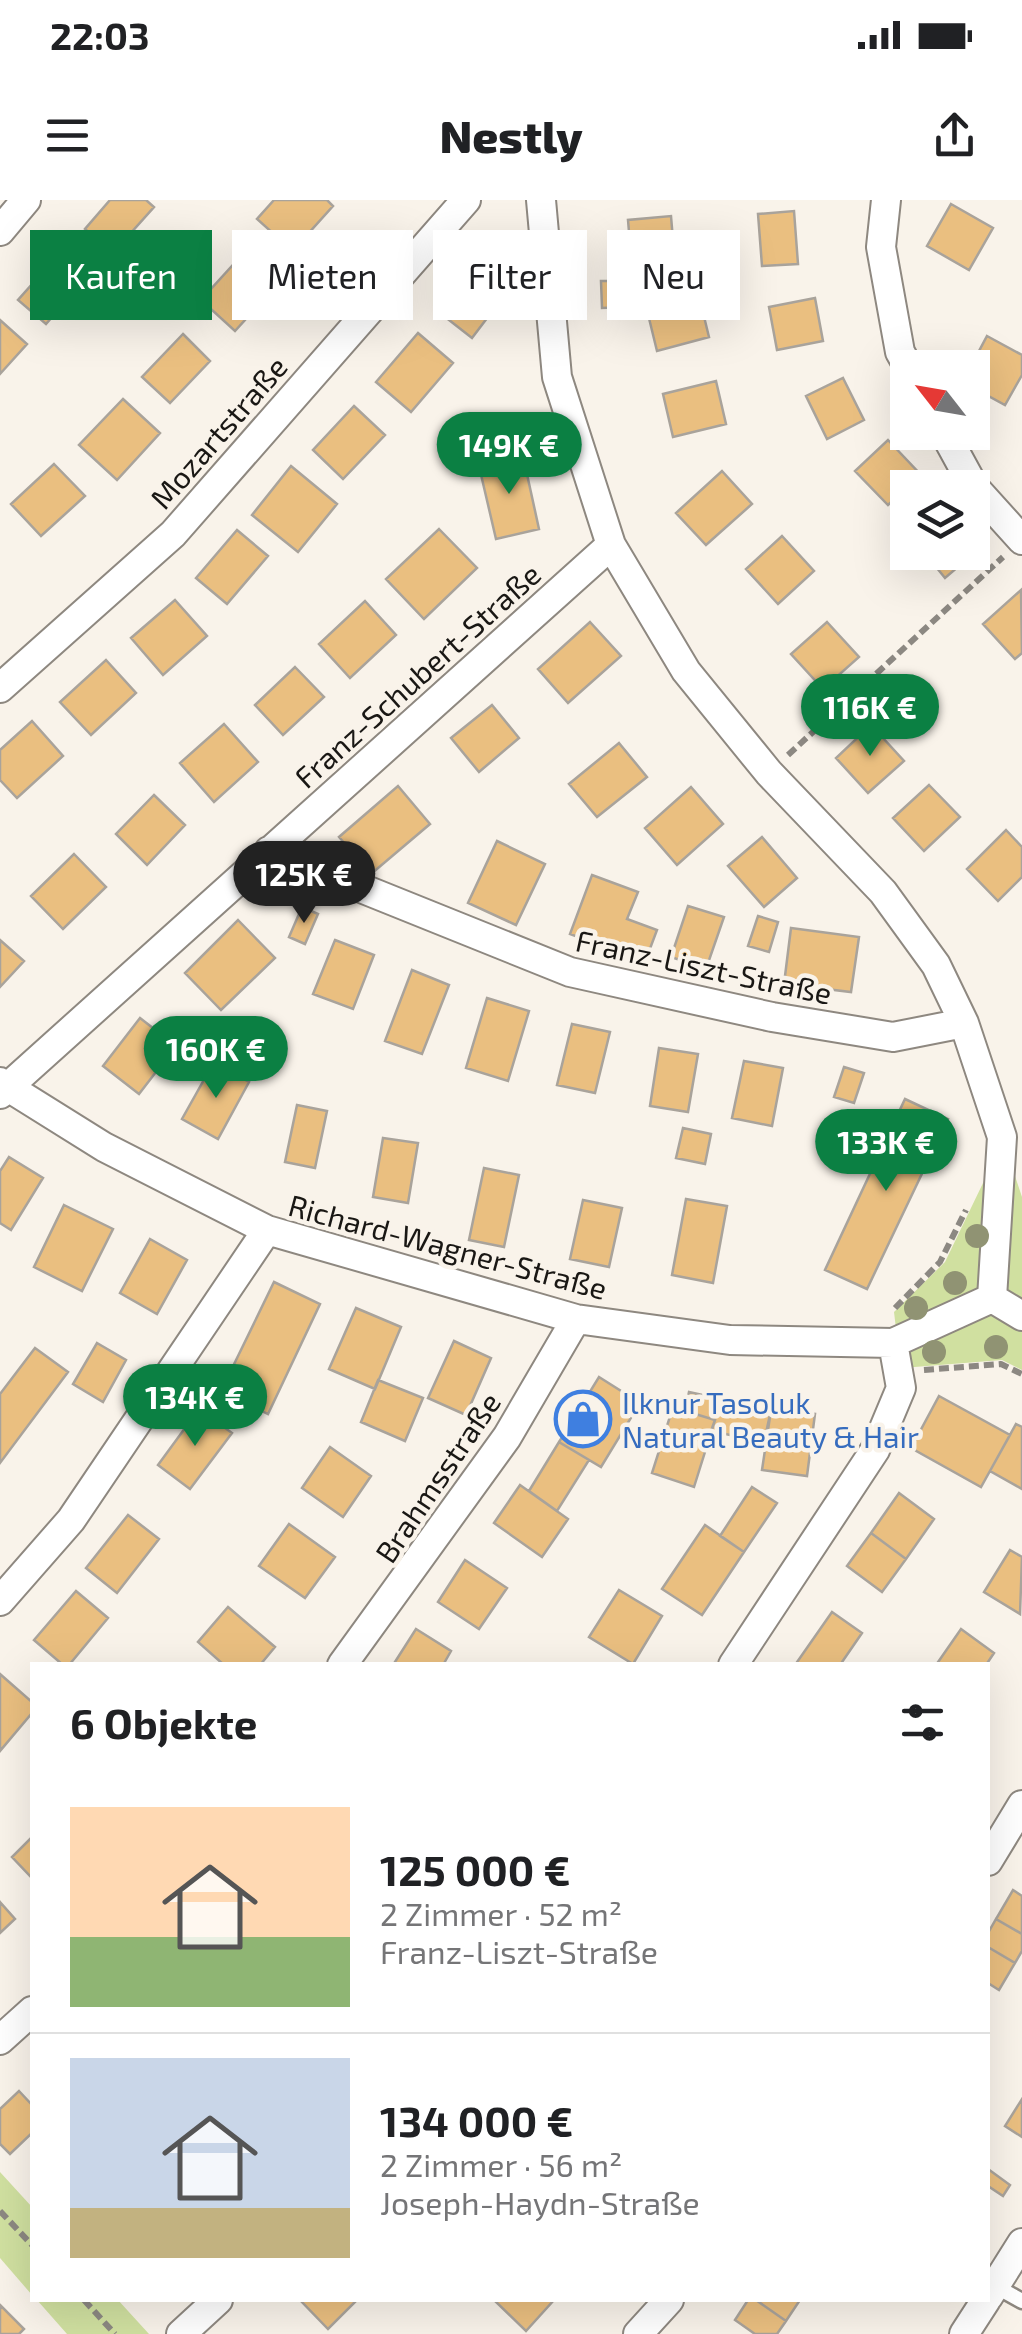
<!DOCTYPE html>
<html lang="de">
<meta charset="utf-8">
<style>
body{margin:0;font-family:"Exo 2",sans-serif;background:#f6f6f6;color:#202124;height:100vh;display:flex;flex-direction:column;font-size:38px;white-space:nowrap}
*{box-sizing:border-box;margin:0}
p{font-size:32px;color:#757577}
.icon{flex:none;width:55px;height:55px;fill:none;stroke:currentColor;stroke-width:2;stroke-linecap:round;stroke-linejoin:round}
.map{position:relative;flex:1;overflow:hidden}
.details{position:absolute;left:30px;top:1462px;width:960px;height:640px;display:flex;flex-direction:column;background:#fff;border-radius:0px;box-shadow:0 10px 40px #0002}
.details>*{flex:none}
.guide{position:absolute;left:30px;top:30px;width:962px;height:90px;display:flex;gap:20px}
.needle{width:65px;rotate:301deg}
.fabs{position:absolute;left:890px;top:150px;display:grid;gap:20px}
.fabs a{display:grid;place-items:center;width:100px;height:100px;border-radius:0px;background:#fff;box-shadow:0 10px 40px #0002;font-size:50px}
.price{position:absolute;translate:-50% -85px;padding:0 22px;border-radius:35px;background:#0b8043;color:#fff;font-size:32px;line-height:65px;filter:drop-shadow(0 2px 5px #0008)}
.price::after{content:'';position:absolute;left:50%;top:60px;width:30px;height:22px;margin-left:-15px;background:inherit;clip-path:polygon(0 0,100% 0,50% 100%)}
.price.selected{background:#222;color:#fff}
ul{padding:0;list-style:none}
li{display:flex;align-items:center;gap:30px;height:250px;padding:0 40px}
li+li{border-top:2px solid #e0e0e0}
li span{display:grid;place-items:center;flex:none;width:280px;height:200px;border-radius:0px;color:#555}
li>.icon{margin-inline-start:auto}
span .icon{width:120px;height:120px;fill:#fffc;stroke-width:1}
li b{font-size:42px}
h2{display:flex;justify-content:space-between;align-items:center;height:120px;padding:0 40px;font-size:42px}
.chip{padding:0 35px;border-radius:0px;background:#fff;box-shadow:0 10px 40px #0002;font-size:35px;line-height:90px}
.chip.selected{background:#0b8043;color:#fff}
.status{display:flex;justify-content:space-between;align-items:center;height:70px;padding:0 50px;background:#fff;direction:ltr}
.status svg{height:28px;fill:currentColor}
header{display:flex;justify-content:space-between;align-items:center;height:130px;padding:0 40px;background:#fff;font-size:45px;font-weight:800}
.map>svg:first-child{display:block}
.green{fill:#d0e0a0}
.building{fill:#eabf80;stroke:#a9a39b;stroke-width:2.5}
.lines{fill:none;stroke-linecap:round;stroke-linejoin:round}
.lane-casing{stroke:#8e8880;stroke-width:19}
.street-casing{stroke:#8e8880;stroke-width:32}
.path{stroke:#8c8882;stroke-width:6;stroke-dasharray:10 5;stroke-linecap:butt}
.lane{stroke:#fff;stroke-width:14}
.street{stroke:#fff;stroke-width:28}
.tree{fill:#909373}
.labels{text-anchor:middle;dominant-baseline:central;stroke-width:9;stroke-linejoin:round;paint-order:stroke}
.street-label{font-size:30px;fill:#191714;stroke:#f9f3ea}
.shop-label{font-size:30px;fill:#366cbe;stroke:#f9f3ea;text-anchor:start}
</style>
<div class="status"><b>22:03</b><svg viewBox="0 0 49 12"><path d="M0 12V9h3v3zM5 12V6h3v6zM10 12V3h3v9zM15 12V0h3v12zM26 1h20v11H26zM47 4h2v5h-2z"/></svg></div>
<header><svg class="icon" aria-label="menu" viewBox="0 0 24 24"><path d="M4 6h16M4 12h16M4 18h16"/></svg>Nestly<svg class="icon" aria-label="share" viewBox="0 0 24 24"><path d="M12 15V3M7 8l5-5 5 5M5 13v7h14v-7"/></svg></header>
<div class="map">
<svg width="1022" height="2134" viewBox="0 0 1022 2134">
<rect width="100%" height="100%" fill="#f9f3ea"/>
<path class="green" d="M1002,937l20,60v119l-30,-18z
M996,956l-9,139 -90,42 -3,-25 51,-50z
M992,1102l30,18v50l-20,-10 -100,8 -4,-23z
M0,1972l32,35v88l-32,-37z
M37,2100h81l31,34h-82z"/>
<path class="building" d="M110,0h36l8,7 -42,47 -27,-25z
M274,0h53l6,6 -26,29 12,11 -14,16 -48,-43z
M951,4l42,24 -24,42 -42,-24z
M794,11l4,53 -36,2 -4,-52z
M671,16l4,48 -43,4 -4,-48z
M480,51l36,29 -44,58 -37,-29z
M59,54l27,24 -40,46 -28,-24z
M241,56l34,31 -40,44 -34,-31z
M601,81h26v26l-25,1z
M698,92l11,45 -52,14 -11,-45z
M815,98l8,43 -46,9 -8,-43z
M0,120l27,24 -27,30z
M418,133l35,30 -42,49 -35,-30z
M183,134l27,27 -40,42 -28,-26z
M987,136l35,19v20l-17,30 -33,-18v-19h-2z
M843,178l21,42 -37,19 -21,-43z
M716,181l10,43 -53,13 -10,-43z
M123,199l37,34 -43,47 -38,-35z
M354,206l31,29 -42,44 -30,-29z
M888,240l33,35 -33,30 -33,-34z
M523,256l16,73 -43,10 -17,-73z
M54,264l31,32 -44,40 -30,-32z
M291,266l46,38 -39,48 -46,-37z
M722,271l30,33 -46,41 -30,-32z
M439,329l38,39 -53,51 -38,-40z
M237,330l31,26 -41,48 -31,-26z
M782,336l32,35 -36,33 -32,-35z
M972,342l7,7 -34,29 -21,-26h48z
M1021,390l1,63 -7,6 -32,-35z
M175,400l32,36 -44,39 -32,-37z
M365,401l31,34 -46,43 -31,-34z
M590,422l31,34 -53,47 -30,-34z
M827,422l32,35 -36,32 -32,-35z
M106,460l30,33 -45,42 -31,-33z
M295,467l29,30 -41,38 -28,-30z
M492,505l27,33 -40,34 -28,-34z
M32,521l31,35 -46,42 -17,-18v-30z
M224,524l34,38 -44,40 -34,-39z
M871,525l33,36 -36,32 -32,-35z
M619,543l28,34 -50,40 -28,-33z
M929,585l31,32 -36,34 -31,-33z
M398,586l32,38 -59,50 -32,-37z
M691,587l32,37 -46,41 -32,-37z
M154,595l31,30 -38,40 -31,-31z
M1006,630l16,17v30l-24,24 -31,-32z
M762,637l35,41 -33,29 -36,-41z
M497,641l48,23 -29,61 -48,-22z
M74,654l32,33 -43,42 -32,-33z
M592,675l46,17 -11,27 30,11 -12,32 -75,-28z
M688,706l36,11 -18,52 -35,-12z
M302,707l16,7 -13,30 -16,-7z
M758,716l20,6 -9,30 -21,-6z
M238,720l37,38 -54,52 -36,-37z
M791,728l68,9 -8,55 -67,-8z
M0,740l24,21 -24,26z
M335,740l39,15 -21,54 -40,-15z
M412,770l37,15 -27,69 -37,-13z
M487,798l42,13 -21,70 -42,-13z
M140,818l36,28 -37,48 -36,-28z
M572,824l38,8 -15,61 -38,-8z
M659,848l39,6 -10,58 -38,-6z
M744,861l39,7 -11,58 -40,-8z
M214,862l35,20 -31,57 -36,-20z
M844,867l20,6 -10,30 -20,-6z
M905,899l43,20 -81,170 -42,-19z
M297,905l30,6 -12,57 -30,-6z
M683,928l28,6 -6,30 -29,-6z
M383,938l35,5 -10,60 -35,-6z
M9,957l34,21 -32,52 -11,-7v-52z
M484,968l35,7 -15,72 -35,-7z
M686,999l41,7 -14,77 -41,-8z
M583,1000l39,8 -13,59 -39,-8z
M64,1005l49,24 -31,62 -48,-24z
M150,1039l37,21 -30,54 -37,-21z
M274,1082l46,22 -52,110 -47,-23z
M356,1108l45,19 -26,62 -46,-20z
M454,1141l37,17 -25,57 -38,-17z
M97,1143l29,17 -23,42 -30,-18z
M35,1148l33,24 -68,91v-69z
M599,1177l41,26 -39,64 -42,-25z
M378,1180l45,18 -18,43 -44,-19z
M689,1192l82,18 -7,32 -53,-11 4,-11 -30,-9z
M939,1196l71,39 -29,52 -70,-39z
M673,1207l42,13 -21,67 -42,-14z
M199,1209l33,24 -42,56 -32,-24z
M771,1210l44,4 -8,62 -45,-6z
M1016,1224l6,3v62l-32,-18z
M559,1242l30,18 -32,51 -28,-20z
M330,1247l41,29 -28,41 -41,-29z
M520,1285l48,34 -26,38 -48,-34z
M752,1287l25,16 -33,49 -24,-16z
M899,1293l35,26 -28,40 -35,-26z
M128,1315l31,24 -42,54 -31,-25z
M289,1324l46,33 -30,41 -46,-32z
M705,1325l39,27 -42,63 -40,-26z
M871,1333l35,26 -24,33 -35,-26z
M1010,1350l12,7 -2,57 -36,-22z
M465,1360l42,28 -28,41 -41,-27z
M619,1390l43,26 -29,48 -44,-27z
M76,1391l32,27 -39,47h-6l-29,-25z
M228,1407l47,40 -15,18h-36l-26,-23z
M832,1412l30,21 -22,32h-45z
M416,1429l35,22 -8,14h-50z
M961,1429l33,24 -8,12h-50z
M0,1474l32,28v11l-32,38z
M32,1637v41l-20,-21z
M1013,1690l9,6v38l-26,-15z
M0,1702l15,17 -15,14z
M996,1719l26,15v17l-7,12 -27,-16v-14z
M988,1747l27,16 -16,27 -11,-7z
M19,1891l13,14v28l-22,21 -10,-10v-35z
M1022,1899v38l-17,-11z
M988,1969l22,16 -7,11 -15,-10z
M300,2100h57l-29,29z
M494,2100h60l-28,31z
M748,2100h8l30,21 -9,13h-22l-20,-14z
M756,2100h44l-14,21z
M0,2105l24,24 -5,5h-19z"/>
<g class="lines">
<g class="lane-casing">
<path id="lane" d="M995,2086l27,15"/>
</g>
<g class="street-casing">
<path id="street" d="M541,0l16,177 54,168 75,126 83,102 114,119 53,73 28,58 38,114 -10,161
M886,0l-5,47 19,105 9,16
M0,31l26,-31
M944,232l30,55 48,53
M0,488l173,-154 293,-334
M269,651l301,121 202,45 121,20 71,-14
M0,882l104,65 163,83 309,89 154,21 163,3 99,-45 30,18
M0,894l611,-549
M0,1401l71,-81 196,-290
M342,1465l165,-228 69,-118
M733,1465l142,-215 26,-62 -8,-45
M988,1661l34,-56
M0,1840l32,-29
M988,2097l34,-54
M181,2134l37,-34
M638,2134l31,-34
M964,2134l22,-34"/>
</g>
<path class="path" d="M788,555l215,-198
M895,1108l45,-46 26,-52
M924,1170l77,-6 21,10
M0,2011l32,34
M84,2100l31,34"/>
<use href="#lane" class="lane"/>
<use href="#street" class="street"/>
</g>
<g class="tree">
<circle cx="977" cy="1036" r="12"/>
<circle cx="955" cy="1083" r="12"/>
<circle cx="916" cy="1108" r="12"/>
<circle cx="996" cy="1147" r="12"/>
<circle cx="934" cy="1152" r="12"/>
</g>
<defs>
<g id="shop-ring" transform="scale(2.875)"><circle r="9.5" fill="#f9f3ea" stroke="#3f7fe0" stroke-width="1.5"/><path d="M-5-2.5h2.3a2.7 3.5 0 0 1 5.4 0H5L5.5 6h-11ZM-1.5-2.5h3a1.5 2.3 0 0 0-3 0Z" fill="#3f7fe0"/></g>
</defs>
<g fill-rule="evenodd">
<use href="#shop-ring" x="583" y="1219"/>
</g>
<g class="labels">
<g class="street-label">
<text transform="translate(218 232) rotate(-49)">Mozartstraße</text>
<text transform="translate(417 475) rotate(-42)">Franz-Schubert-Straße</text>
<text transform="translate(704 766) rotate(12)">Franz-Liszt-Straße</text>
<text transform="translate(448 1046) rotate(15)">Richard-Wagner-Straße</text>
<text transform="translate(437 1277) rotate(-56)">Brahmsstraße</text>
</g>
<g class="shop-label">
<text x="622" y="1202">Ilknur Tasoluk<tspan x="622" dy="34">Natural Beauty &amp; Hair</tspan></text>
</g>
</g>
</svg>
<div class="fabs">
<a><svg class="needle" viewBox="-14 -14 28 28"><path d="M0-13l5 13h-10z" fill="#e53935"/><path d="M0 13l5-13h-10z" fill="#757577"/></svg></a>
<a><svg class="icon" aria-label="layers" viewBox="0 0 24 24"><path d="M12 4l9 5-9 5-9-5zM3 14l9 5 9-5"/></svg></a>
</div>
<b class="price" style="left:509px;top:297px">149K €</b>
<b class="price" style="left:870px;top:559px">116K €</b>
<b class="price selected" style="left:304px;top:726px">125K €</b>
<b class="price" style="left:216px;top:901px">160K €</b>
<b class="price" style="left:886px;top:994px">133K €</b>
<b class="price" style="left:195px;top:1249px">134K €</b>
<div class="guide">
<a class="chip selected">Kaufen</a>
<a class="chip">Mieten</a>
<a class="chip">Filter</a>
<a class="chip">Neu</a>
</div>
<section class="details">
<h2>6 Objekte<svg class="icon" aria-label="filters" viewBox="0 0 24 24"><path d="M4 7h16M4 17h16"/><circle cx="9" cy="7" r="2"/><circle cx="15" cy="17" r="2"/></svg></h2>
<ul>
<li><span style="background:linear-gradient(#ffd9b3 65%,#8fb573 0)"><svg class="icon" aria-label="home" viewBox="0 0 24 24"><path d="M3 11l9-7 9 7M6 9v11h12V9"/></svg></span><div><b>125 000 €</b><p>2 Zimmer · 52 m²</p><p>Franz-Liszt-Straße</p></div></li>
<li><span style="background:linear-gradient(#c9d6e8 75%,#c2b280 0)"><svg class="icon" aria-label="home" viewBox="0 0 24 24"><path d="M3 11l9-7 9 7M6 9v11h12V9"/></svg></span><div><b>134 000 €</b><p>2 Zimmer · 56 m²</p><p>Joseph-Haydn-Straße</p></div></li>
</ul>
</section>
</div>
